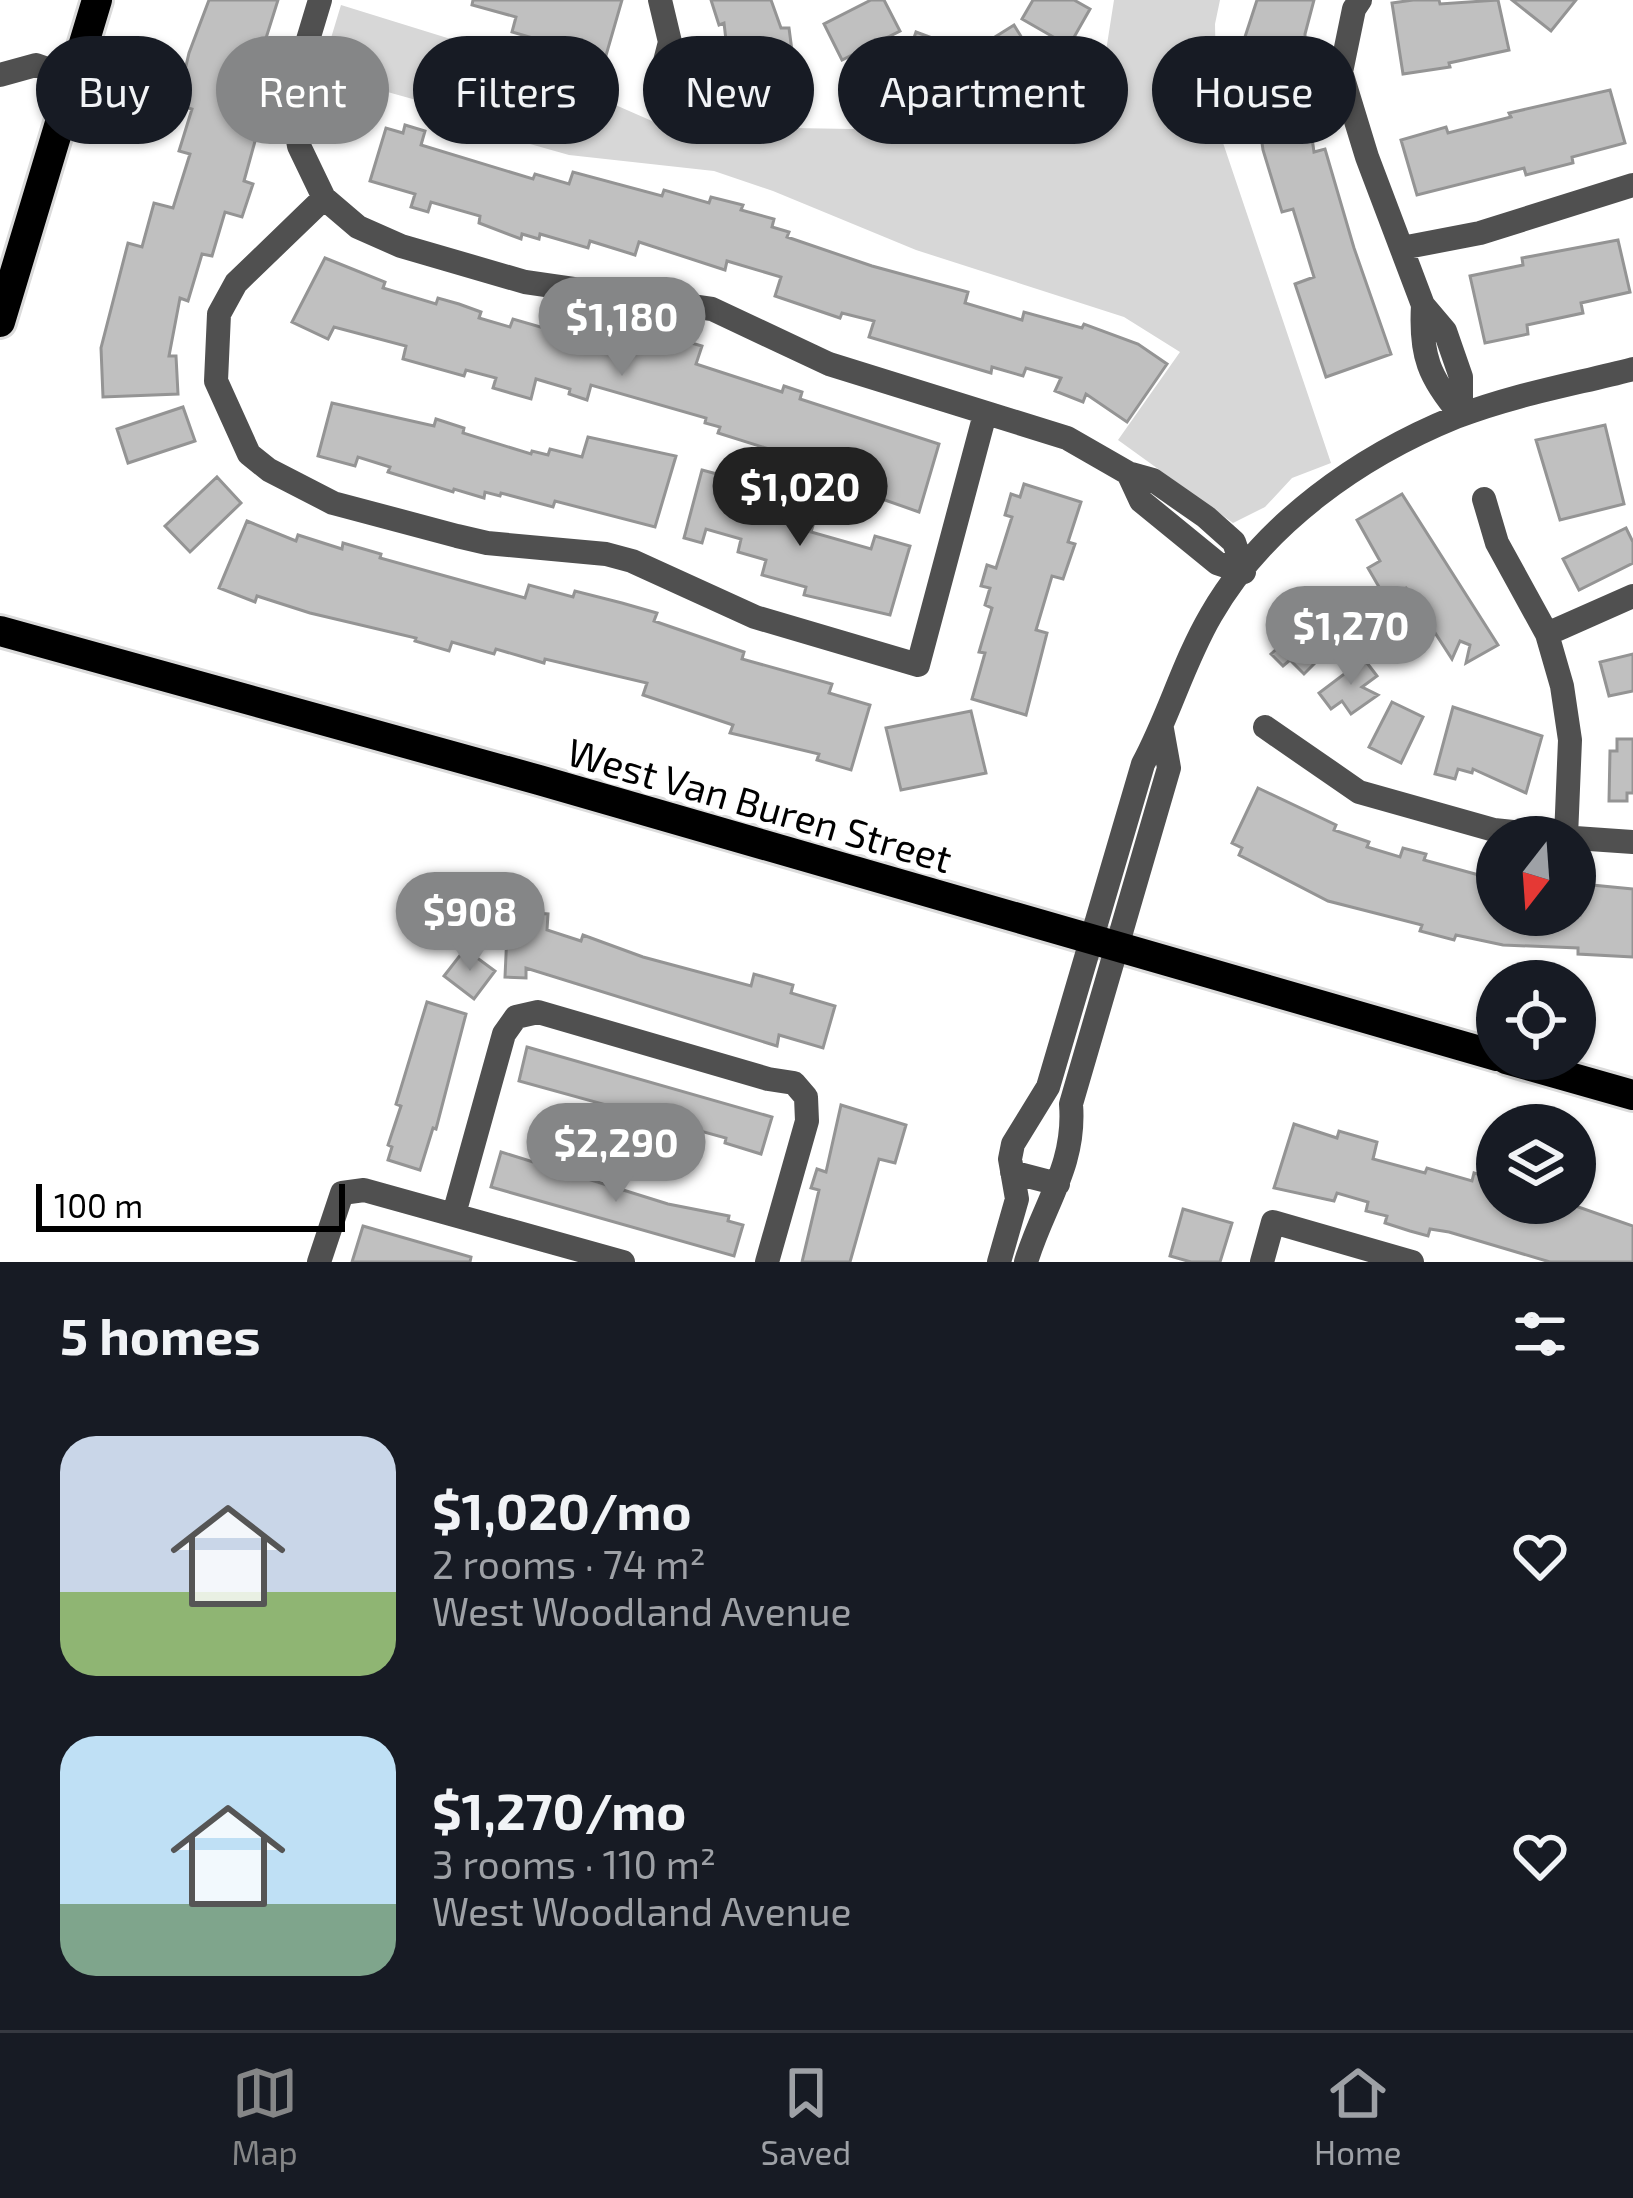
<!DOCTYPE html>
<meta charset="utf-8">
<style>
body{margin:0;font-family:"Exo 2",sans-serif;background:#20242c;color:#f1f3f6;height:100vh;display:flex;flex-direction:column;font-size:45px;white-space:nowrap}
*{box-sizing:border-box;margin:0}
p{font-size:39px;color:#9ea1a6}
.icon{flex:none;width:66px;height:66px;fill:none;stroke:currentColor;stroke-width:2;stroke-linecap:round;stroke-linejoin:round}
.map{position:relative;height:1262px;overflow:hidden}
.side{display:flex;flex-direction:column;background:#171b24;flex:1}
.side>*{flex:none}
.guide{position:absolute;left:36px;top:36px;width:1563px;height:108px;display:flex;gap:24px}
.needle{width:78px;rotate:197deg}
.buttons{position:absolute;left:1476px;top:816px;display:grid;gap:24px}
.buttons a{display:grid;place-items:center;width:120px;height:120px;border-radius:50%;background:#171b24;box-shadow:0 3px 9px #0004;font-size:60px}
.scale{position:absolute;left:36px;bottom:30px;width:309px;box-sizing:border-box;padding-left:12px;border:6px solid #000;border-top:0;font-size:33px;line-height:42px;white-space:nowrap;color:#000;-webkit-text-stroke:9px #fff;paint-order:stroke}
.price{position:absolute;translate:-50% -102px;padding:0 27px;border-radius:42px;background:#858687;color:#fff;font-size:39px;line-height:78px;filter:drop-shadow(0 3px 6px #0008)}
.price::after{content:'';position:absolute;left:50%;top:72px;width:36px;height:27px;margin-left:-18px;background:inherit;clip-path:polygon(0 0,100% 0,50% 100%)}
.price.on{background:#222;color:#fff}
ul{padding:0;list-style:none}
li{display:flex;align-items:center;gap:36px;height:300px;padding:0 60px}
li span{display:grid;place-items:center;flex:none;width:336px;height:240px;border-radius:36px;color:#555}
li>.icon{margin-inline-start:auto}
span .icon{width:144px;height:144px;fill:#fffc;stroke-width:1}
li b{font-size:51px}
h2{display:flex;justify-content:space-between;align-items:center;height:144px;padding:0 60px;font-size:51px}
.chip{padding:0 42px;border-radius:54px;background:#171b24;box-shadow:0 3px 9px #0004;font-size:42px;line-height:108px}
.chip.on{background:#858687;color:#fff}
.dock{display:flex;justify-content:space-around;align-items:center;height:168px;border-top:3px solid #363941;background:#171b24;font-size:33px;color:#9ea1a6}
.dock a{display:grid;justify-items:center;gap:6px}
.dock .on{color:#858687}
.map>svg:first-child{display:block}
.green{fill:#d7d7d7}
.building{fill:#c0c0c0;stroke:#949494;stroke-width:3}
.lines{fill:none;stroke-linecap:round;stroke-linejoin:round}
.major-casing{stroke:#dbdbdb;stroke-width:36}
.minor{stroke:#505050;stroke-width:24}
.major{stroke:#000;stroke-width:30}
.labels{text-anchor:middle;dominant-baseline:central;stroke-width:12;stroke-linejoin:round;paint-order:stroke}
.street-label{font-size:39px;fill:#000;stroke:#fff}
</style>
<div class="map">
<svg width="1633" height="1262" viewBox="0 0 1633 1262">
<rect width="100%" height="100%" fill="#fff"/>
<path class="green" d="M1114,0h106l-5,24 2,101 114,338 -39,15 -27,29 -32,16 -115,-83 62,-88 -56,-35 -208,-67 -143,-59 -59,-20 -145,-16 -137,-39 2,-11 -50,-14 -66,-10 23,-76 158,49 169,74 22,-18 40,17 311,5 65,-81z"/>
<path class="building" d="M209,0h69l-28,89 -8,41 15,4 -13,47 9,3 -11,33 -17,-5 -13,44 -10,-2 -14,47 -8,-3 -11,58h7l2,38 -75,3 -2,-49 27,-105 14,4 12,-44 19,5 17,-54 -11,-3 13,-42 -15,-4 12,-52z
M473,0h149l-17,59 -93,-27 4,-15 -44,-12z
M711,0h60l10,28h8l8,61 -2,40 -65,-3 2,-36 -8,-67 -5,2z
M871,0h13l16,31 -58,29 -18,-36z
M1033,0h41l16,9 -21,37 -47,-27z
M1257,0h57l-9,34 1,62 8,56 11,-3 29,99 37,106 -65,23 -31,-93 19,-7 -21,-68 -11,3 -19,-62 -9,-65h-9l-1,-45z
M1413,0h26l1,4 58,-4 11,50 -60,13 1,4 -47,7 -11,-71z
M1512,0h64l-25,31z
M1014,25l35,57 -19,12 -4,-8 -17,10 -30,-49z
M916,32l24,9 -3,8 14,5 -18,53 -22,-8 4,-9 -17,-6z
M1610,90l15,53 -53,14 1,6 -47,12 -2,-7 -107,27 -16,-55 45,-13 2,6 63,-16 -2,-4z
M405,125l20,6 -4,14 112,34 2,-5 34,10 4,-12 89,24 2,-6 45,13 2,-6 32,8 -2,5 33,9 -2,8 17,5 -2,5 85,29 96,26 -3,11 57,17 2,-8 58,16 2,-4 54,20 29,20 -40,58 -41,-28 -3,8 -28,-11 6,-13 -35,-10 -3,8 -31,-9 -1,6 -122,-36 5,-16 -32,-8 -2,5 -65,-22 6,-19 -54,-16 -2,9 -86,-28 -4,13 -45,-14 -2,7 -48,-14 -1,5 -17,-5 -1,5 -42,-16 1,-7 -49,-14 -3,10 -17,-5 4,-13 -45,-13 16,-53 17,5z
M1618,240l12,52 -49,11 2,10 -56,12 1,9 -43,9 -15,-67 53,-11 -1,-7z
M325,258l60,24 -2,6 53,16 2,-6 21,6 22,8 -2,6 31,9 3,-8 55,16 18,2 2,-7 74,17 2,-6 16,5 1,-6 21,6 -6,18 86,28 2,-6 18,6 -2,7 139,45 -20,68 -74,-26 3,-12 -130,-41 2,-6 -15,-4 1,-5 -115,-33 -4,15 -18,-6 1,-5 -34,-10 -5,20 -38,-11 3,-10 -30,-8 -2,6 -61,-17 3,-13 -72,-19 -6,12 -36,-17z
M332,403l102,23 2,-7 28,9 -1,5 68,21 1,-3 16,4 2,-6 32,8 6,-20 88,19 -21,71 -100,-26 -2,6 -52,-14 -1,3 -15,-4 -1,6 -30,-9 -1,3 -65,-20 2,-5 -32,-10 -3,9 -37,-10z
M183,407l12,34 -67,22 -11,-34z
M1605,425l19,79 -64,16 -24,-80z
M702,470l19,5 -3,10 34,9 -2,6 65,19 -4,13 60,17 4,-13 35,10 -20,69 -86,-20 2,-8 -44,-12 4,-15 -28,-8 3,-13 -35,-10 -4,14 -18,-5z
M217,477l24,26 -51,49 -25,-26z
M1024,484l57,18 -13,40 7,2 -12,35 -11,-3 -16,54 11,3 -21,82 -54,-16 13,-46 -6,-1 13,-44 -7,-3 5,-17 -9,-2 6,-21 9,3 16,-51 -7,-2 6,-21 9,3z
M1402,494l96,151 -32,18 4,-18 -10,-4 -8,18 -46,-71 -20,11 -18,-31 12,-7 -23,-41z
M247,521l49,20 2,-6 44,14 1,-6 38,11 -1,4 145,40 4,-13 44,12 2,-6 47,12 35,10 -3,8 90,31 -2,7 90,25 -3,9 41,12 -19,65 -34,-10 2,-6 -89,-21 3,-8 -90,-30 4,-12 -102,-24 -1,4 -48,-14 -2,5 -42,-12 -3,9 -34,-10 1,-3 -106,-25 -53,-17 -2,6 -36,-14z
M1626,528l7,14v21l-54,27 -16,-31z
M1318,610l25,25 -39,39 -14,-14 -7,6 -12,-12z
M1633,654v37l-24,5 -9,-34z
M1364,659l13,17 -15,11 16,8 -27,19 -9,-13 -11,8 -12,-16z
M1392,702l31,15 -22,46 -32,-16z
M1453,707l89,29 -16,57 -53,-24 -1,4 -14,-4 -3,10 -20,-5z
M971,711l15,62 -85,17 -15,-62z
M1617,739h16v54h-6v8h-18l1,-50h7z
M1258,788l78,37 -2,5 35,12 -2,5 33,10 3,-9 23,6 -2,6 73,20v35h83l1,-31 52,5v68l-55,-3v-6l-75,-3 -47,-10 -2,5 -34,-9 2,-6 -94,-24 -89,-46 3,-7 -10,-5z
M508,911l40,3 -1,16 34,11 2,-6 60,22 108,29 3,-12 39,11 -2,8 44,13 -12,42 -44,-13 -2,11 -251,-78v10l-21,-1z
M465,949l30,22 -21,28 -30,-23z
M427,1002l39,12 -30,115 -3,-1 -13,42 -32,-10 4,-13 -4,-2 13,-39 -5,-2z
M527,1047l245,70 -11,37 -36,-11 1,-5 -207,-57z
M841,1105l65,20 -11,38 -16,-4 -29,103h-48l17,-72 -8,-2 6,-19 9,3z
M1294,1124l43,14 2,-7 38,11 -4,17 52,14 2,-5 45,13 2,-8 23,7v23l66,4 4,-4 66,23v36h-83l-101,-30 -19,-3 -2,7 -18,-5 -25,-8 2,-7 -21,-5 2,-9 -31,-9 -3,8 -60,-13z
M501,1152l167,52 61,12 -1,5 15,4 -9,31 -243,-69z
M1183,1209l49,14 -12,39h-29l-21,-6z
M363,1226l108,31 -1,5h-118z"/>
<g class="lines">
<g class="major-casing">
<path id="major" d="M0,322l97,-322
M0,631l539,149 958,276
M1506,1059l127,36"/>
</g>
<path class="minor" d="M320,0l-22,73 -5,39 6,34 25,52 34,29 43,19 124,36 187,27 117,55 238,74 61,35 25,7 53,37 28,25 10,30
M660,0l10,42 -9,35
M1360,0l-6,9 -13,63 26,85 56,148 22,26 16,46v38
M0,75l36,-10 37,13
M324,198l-88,85 -17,31 -3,67 33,73 20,16 64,33 124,33 30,7 119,11 26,7 123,56 163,48 67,-251
M1402,248l78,-15 153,-48
M1423,305c-3,50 6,73 38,110
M1128,473l13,28 76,62 27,9
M1484,499l13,44 50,91 15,52 8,54 -4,97
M1547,634l86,-38
M1265,727l94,65 135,38 70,7
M1575,838l58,4
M1012,1172l46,12
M454,1214l50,-180 12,-17 22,-5 230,67 26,4 12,14 1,24 -40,141
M319,1262l23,-69 22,-3 259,72
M999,1262l18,-63 -7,-40 3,-15 35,-57 95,-323c26,-48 40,-101 68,-149 53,-92 149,-159 245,-198 56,-22 119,-33 177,-48
M1026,1262c17,-57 50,-96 45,-158l98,-336 -7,-39
M1262,1262l11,-40 139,40"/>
<use href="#major" class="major"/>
</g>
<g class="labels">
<g class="street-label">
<text transform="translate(760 804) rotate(16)">West Van Buren Street</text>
</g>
</g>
</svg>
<div class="buttons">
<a><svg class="needle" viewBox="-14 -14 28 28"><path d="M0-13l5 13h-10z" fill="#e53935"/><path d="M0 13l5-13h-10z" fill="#9ea1a6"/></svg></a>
<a><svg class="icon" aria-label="locate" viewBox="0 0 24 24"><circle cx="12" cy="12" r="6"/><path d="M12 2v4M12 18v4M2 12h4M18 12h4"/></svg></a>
<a><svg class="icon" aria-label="layers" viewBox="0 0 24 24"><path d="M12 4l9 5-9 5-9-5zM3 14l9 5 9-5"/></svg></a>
</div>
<div class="scale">100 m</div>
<b class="price" style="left:622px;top:379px">$1,180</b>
<b class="price on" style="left:800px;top:549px">$1,020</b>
<b class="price" style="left:1351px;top:688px">$1,270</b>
<b class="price" style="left:470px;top:974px">$908</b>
<b class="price" style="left:616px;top:1205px">$2,290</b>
<div class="guide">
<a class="chip">Buy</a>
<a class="chip on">Rent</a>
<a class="chip">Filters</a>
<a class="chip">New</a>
<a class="chip">Apartment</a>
<a class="chip">House</a>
</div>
</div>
<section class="side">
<h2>5 homes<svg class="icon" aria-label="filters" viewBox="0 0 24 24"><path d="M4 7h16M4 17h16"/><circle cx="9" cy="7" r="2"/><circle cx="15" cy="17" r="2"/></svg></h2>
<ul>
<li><span style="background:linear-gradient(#c9d6e8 65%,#8fb573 0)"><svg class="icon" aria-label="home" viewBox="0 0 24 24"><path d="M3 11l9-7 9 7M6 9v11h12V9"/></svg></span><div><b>$1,020/mo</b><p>2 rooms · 74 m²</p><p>West Woodland Avenue</p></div><svg class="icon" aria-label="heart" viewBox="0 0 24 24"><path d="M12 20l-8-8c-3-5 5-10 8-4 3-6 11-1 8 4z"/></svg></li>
<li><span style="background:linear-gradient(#bfe0f5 70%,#7fa58c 0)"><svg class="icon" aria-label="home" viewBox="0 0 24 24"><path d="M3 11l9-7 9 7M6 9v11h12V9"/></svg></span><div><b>$1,270/mo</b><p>3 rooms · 110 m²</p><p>West Woodland Avenue</p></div><svg class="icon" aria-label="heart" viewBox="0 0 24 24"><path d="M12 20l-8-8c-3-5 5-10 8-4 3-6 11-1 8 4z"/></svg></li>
</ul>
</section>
<nav class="dock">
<a class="on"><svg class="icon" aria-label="map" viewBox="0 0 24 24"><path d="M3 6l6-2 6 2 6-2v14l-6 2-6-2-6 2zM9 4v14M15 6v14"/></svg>Map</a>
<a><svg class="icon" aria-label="saved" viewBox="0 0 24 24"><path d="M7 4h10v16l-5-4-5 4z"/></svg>Saved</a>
<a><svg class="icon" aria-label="home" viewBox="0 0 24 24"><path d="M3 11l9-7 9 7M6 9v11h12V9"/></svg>Home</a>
</nav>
